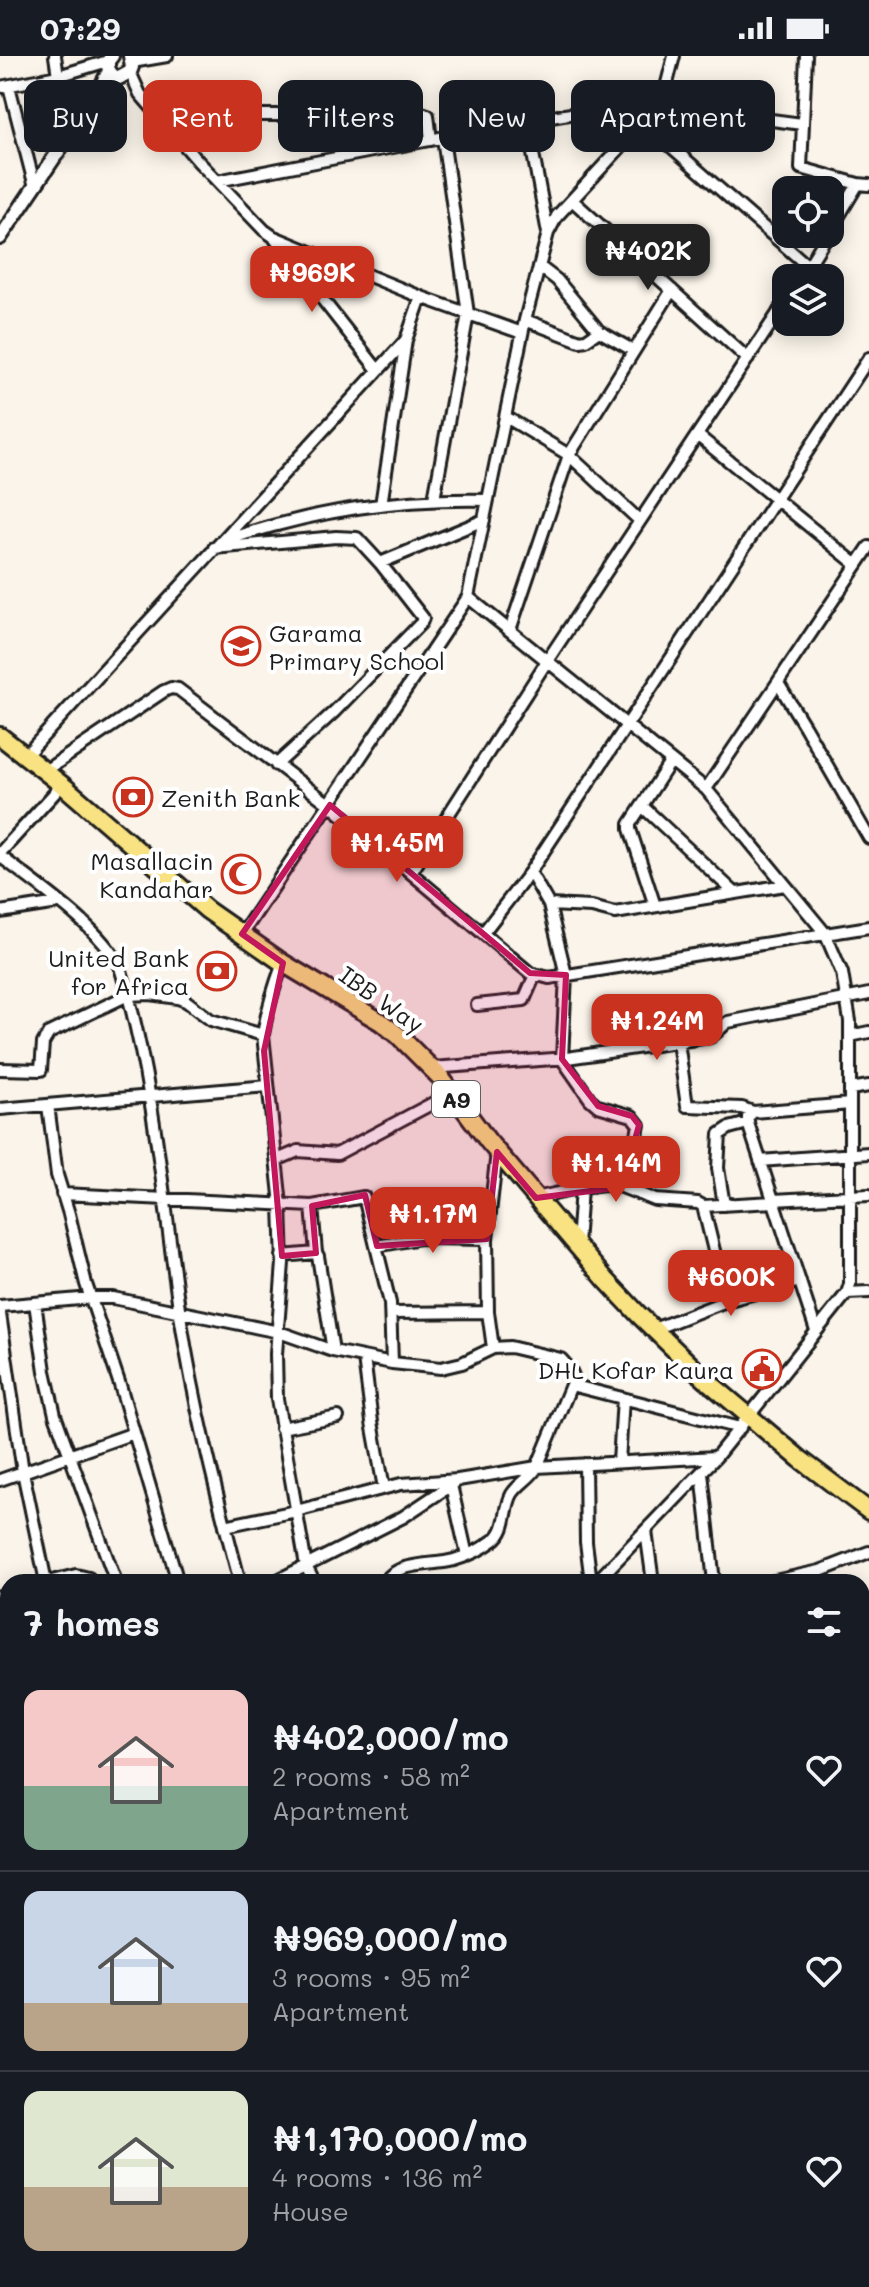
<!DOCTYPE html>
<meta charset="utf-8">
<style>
body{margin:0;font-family:Mali,sans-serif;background:#20242c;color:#f1f3f6;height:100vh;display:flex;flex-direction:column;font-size:30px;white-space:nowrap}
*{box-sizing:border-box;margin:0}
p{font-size:26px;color:#9ea1a6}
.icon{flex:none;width:44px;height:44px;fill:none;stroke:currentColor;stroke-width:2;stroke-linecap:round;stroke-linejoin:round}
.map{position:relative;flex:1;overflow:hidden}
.drawer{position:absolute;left:0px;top:1518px;width:870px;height:714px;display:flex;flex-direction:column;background:#171b24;border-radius:24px 24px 0 0;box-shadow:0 4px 20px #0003}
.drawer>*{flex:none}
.banner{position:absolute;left:24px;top:24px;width:822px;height:72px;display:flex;gap:16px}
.tools{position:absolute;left:772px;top:120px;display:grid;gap:16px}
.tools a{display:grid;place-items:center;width:72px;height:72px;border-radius:16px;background:#171b24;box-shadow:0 4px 20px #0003;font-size:40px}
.price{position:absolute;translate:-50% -68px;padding:0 18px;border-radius:16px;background:#c8321e;color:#fff;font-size:26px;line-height:52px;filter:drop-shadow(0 2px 4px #0008)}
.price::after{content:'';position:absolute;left:50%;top:48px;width:24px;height:18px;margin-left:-12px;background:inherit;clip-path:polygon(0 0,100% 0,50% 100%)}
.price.active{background:#222;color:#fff}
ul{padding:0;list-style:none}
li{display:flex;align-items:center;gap:24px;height:200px;padding:0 24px}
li+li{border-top:2px solid #363941}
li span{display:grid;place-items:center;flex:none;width:224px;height:160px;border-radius:16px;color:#555}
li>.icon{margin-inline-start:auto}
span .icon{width:96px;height:96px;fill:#fffc;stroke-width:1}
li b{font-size:34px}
h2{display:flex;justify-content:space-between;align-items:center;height:96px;padding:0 24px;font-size:34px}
.chip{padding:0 28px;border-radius:16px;background:#171b24;box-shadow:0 4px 20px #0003;font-size:28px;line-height:72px}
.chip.active{background:#c8321e;color:#fff}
.status{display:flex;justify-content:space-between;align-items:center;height:56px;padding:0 40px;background:#171b24;direction:ltr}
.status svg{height:22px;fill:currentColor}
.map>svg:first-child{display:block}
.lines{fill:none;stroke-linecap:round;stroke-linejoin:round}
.minor-casing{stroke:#1c1c1c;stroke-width:16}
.tertiary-casing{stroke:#1c1c1c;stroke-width:18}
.primary-casing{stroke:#1c1c1c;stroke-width:22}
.trunk-casing{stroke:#1c1c1c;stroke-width:22}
.minor{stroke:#fff;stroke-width:10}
.tertiary{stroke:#fff;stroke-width:12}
.primary{stroke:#f8e281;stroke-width:16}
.trunk{stroke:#f8e281;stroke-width:16}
.marked{fill:#c2185b;fill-opacity:0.2;stroke:#c2185b;stroke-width:6;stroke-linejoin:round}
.labels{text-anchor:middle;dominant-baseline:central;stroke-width:8;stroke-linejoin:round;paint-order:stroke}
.shield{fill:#fff;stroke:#606060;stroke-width:2}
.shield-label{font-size:22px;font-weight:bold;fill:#1c1c1c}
.poi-label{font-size:24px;fill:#1c1c1c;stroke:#fff;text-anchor:end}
.street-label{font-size:24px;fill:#1c1c1c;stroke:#fff}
</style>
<div class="status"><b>07:29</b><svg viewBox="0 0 49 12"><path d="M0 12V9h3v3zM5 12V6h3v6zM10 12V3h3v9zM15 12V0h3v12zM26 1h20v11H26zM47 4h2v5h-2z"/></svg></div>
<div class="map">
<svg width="869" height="2231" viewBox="0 0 869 2231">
<rect width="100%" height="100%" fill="#faf4ea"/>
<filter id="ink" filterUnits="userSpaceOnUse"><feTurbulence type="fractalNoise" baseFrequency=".0125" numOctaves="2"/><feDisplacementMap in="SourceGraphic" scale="16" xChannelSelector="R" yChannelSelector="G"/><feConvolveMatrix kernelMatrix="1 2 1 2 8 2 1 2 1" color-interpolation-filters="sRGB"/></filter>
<g filter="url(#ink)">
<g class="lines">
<g class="minor-casing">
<path id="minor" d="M55,0l3,20
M806,0l-5,112 57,16 11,1
M132,6l35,-6
M130,16l10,22 58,67 66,69 10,7 147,60 101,36
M9,30l26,101
M0,31l58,-11 50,-15
M527,66l21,111
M644,67l165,144
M176,78l55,-17 16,-2h79l93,-3 9,3 3,25
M217,125c76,-15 152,-29 228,-44 70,-13 141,-29 212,-32l145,19
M572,144l176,159
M830,175l28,-47
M275,183l102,130
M540,211l17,13 42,51 35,20
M801,222l27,-44
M525,264l55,21 6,-1 13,-9
M506,361l63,38 71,66
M697,379l160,130
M434,443l34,-185 -25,-176
M381,449l25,-165
M223,487l9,-5c87,-28 165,-40 256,-38
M214,492l122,-11 21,1 23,25 43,55 -2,5 -86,88 -59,54
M380,507l104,-43
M468,541l238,192 119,144 17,40 8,48v263l-3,9 -131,164 -120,125
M510,574l59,-175 103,-165
M778,627l27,44 64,111
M26,699l380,-415 15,-43
M45,715l119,-80 7,-3 7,1 152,116 200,168 19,5 320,-51
M706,733l163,-242
M642,750l93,87
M0,797l62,-68
M0,800c36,28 100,71 120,111 34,112 43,232 60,348 14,90 36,178 60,267
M530,816l19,33 17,70 -4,84 28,40 8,7 34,10 7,9 -5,25 -12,37
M411,817l136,-212 239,-360
M549,849l43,2 23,6 170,-28
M655,850l-25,-77v-5l41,-63
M0,856l58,-9
M483,877l47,-61 339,-514
M242,878l226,-337 57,-277 23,-87 9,-17 96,-104 11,-17 10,-39
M283,907c-9,24 -16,46 -20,72l18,170 2,58 -7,91 1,45 29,167 8,16
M477,949l47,-5 11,-25
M850,980l19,-4
M678,986l9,64 55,2 11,4 97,-8
M432,1012l135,-10 143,-21c7,-4 11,-10 18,-15l141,-28
M0,1013l41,1 2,-27 6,-10 79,-38 22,-1 28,4 8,3 25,19 52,15
M850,1033l19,-3
M48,1049l9,70 12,39 17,70 34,101 58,197
M0,1053l268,-23
M753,1056l-5,5v6l68,208
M277,1104l21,-9 39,3 115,-61
M760,1105l109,-8
M62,1138l250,12 52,-9 26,106 2,60
M536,1142l45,-10 24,-3 17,2 33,13 43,3 5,3 71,-4
M773,1144l96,-5
M724,1149l-6,-37 2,-34 9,-6 19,-5
M312,1150l4,47 2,3 15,95
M703,1150l17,69
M577,1189l4,-57
M377,1190l44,-8 66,1
M282,1200l34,-3
M847,1237l22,-1
M35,1247l10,68 10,44 61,167
M0,1250l91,-8h22l166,34 54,19 59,12 49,5 21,-5 31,-15 17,-1 51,12 9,10 3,7 -2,9 -34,82c-6,11 -18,16 -25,27 -8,14 -4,36 -18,46 -12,9 -26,16 -40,20 -21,6 -57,1 -69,22
M391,1257l97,-1
M0,1258l23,158 23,110
M654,1273l72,-28 74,-20
M493,1292l-5,-36 -1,-73 10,-87
M364,1302l8,64 12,66
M571,1329l169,43
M281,1372l57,-11
M619,1406l4,-64
M585,1408l1,78 5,40
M702,1417l12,109
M0,1424l134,-47
M451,1429l15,66 3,2
M225,1470l71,-15 105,-27 57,-4 79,-13 179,-10
M646,1475l7,51
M48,1526l28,-7 13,3 2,4
M274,1526l129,-65 54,-36
M770,1526l50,-11 49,-19
M0,1540l8,-3
M862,1630l7,6
M0,1643l8,-3
M862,1650l7,-7
M0,1651l8,12
M0,1749l8,-3
M0,1821l8,1
M0,1848l8,26
M0,1928l8,27
M862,1944l7,32
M0,1975l8,-1
M0,2024l8,-1
M0,2069l8,-1
M862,2089l7,-2
M116,2224l3,7
M270,2224l1,7
M370,2224l1,7
M431,2224v7
M475,2224l2,7
M541,2224l1,7
M643,2224l1,7
M704,2224l2,7
M754,2224l2,7
M803,2224v7
M851,2224l1,7
M577,2231l30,-7"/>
</g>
<g class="tertiary-casing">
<path id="tertiary" d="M112,0l-4,5c-1,9 3,15 11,17l11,-6 2,-5 -2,-11
M0,182l95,-141 14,-26"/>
</g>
<g class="primary-casing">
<path id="primary" d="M862,1784l7,-4
M862,1798l7,-4
M0,2153h8
M0,2166l8,-1"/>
</g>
<g class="trunk-casing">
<path id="trunk" d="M0,680l66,52 141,122 76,53 98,59 18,14 42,42 47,63 118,139 33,35 66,64 95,80 69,52"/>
</g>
<use href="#minor" class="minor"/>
<use href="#tertiary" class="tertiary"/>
<use href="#primary" class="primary"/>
<use href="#trunk" class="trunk"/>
</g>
</g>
<path class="marked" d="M330,749l200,168 36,2 -4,84 36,47 34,10 7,9 -17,62 -86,11 -39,-46 -10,87 -110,7 -12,-51 -53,11 4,47 -34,3 -18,-205 19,-88 -41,-29z"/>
<defs>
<g id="school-ring" transform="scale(2)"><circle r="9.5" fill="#fff" stroke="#c8321e" stroke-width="1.5"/><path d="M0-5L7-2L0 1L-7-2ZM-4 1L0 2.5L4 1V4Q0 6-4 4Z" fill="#c8321e"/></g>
<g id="bank-ring" transform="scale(2)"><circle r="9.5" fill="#fff" stroke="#c8321e" stroke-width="1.5"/><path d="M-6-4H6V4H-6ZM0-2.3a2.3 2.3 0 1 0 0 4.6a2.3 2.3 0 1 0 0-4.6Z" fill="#c8321e"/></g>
<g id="mosque-ring" transform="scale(2)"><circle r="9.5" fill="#fff" stroke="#c8321e" stroke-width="1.5"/><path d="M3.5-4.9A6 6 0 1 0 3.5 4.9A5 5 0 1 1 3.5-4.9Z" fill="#c8321e"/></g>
<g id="civic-ring" transform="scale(2)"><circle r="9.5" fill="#fff" stroke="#c8321e" stroke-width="1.5"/><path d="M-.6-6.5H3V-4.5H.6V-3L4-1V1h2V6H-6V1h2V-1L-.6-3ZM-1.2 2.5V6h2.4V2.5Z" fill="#c8321e"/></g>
</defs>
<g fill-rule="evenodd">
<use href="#school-ring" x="241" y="590"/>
<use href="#bank-ring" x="133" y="741"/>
<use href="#mosque-ring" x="241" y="818"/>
<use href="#bank-ring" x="217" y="915"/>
<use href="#civic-ring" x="762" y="1313"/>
</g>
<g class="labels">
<rect class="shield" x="432" y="1025" width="48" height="36" rx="6"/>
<g class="shield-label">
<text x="456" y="1043">A9</text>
</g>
<g class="poi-label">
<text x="269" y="576" text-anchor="start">Garama<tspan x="269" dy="28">Primary School</tspan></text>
<text x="161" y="741" text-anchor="start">Zenith Bank</text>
<text x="213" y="804">Masallacin<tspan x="213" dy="28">Kandahar</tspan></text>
<text x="189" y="901">United Bank<tspan x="189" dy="28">for Africa</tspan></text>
<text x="734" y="1313">DHL Kofar Kaura</text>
</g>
<g class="street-label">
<text transform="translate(382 943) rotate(35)">IBB Way</text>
</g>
</g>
</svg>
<div class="tools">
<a><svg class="icon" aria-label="locate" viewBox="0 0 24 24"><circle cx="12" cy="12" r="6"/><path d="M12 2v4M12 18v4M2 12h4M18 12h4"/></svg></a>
<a><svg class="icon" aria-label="layers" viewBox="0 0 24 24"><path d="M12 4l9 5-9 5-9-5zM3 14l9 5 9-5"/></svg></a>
</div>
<b class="price active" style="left:648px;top:236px">₦402K</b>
<b class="price" style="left:312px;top:258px">₦969K</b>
<b class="price" style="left:397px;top:828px">₦1.45M</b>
<b class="price" style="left:657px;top:1006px">₦1.24M</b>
<b class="price" style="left:616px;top:1148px">₦1.14M</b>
<b class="price" style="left:433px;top:1199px">₦1.17M</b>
<b class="price" style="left:731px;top:1262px">₦600K</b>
<div class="banner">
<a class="chip">Buy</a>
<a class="chip active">Rent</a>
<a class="chip">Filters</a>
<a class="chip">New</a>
<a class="chip">Apartment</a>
</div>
<section class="drawer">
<h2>7 homes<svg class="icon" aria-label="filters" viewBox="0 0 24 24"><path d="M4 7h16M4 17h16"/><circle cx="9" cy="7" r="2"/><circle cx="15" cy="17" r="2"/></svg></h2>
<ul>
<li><span style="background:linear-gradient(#f6c9c9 60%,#7fa58c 0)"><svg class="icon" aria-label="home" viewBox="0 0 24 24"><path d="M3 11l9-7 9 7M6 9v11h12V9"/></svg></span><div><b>₦402,000/mo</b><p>2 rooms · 58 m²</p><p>Apartment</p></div><svg class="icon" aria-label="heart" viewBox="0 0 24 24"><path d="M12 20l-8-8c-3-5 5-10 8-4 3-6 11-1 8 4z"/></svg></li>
<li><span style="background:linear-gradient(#c9d6e8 70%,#b9a48a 0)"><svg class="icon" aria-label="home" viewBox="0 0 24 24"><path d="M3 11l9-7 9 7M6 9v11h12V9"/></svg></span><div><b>₦969,000/mo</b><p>3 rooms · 95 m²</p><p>Apartment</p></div><svg class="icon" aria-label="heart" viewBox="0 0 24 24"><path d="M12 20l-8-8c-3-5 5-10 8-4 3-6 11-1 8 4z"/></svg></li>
<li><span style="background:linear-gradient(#dfe7d0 60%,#b9a48a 0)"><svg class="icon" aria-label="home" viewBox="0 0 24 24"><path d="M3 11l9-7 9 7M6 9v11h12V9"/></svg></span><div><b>₦1,170,000/mo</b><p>4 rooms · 136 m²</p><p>House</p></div><svg class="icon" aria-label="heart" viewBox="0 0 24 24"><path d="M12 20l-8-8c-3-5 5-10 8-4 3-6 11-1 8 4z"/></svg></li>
</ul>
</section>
</div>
